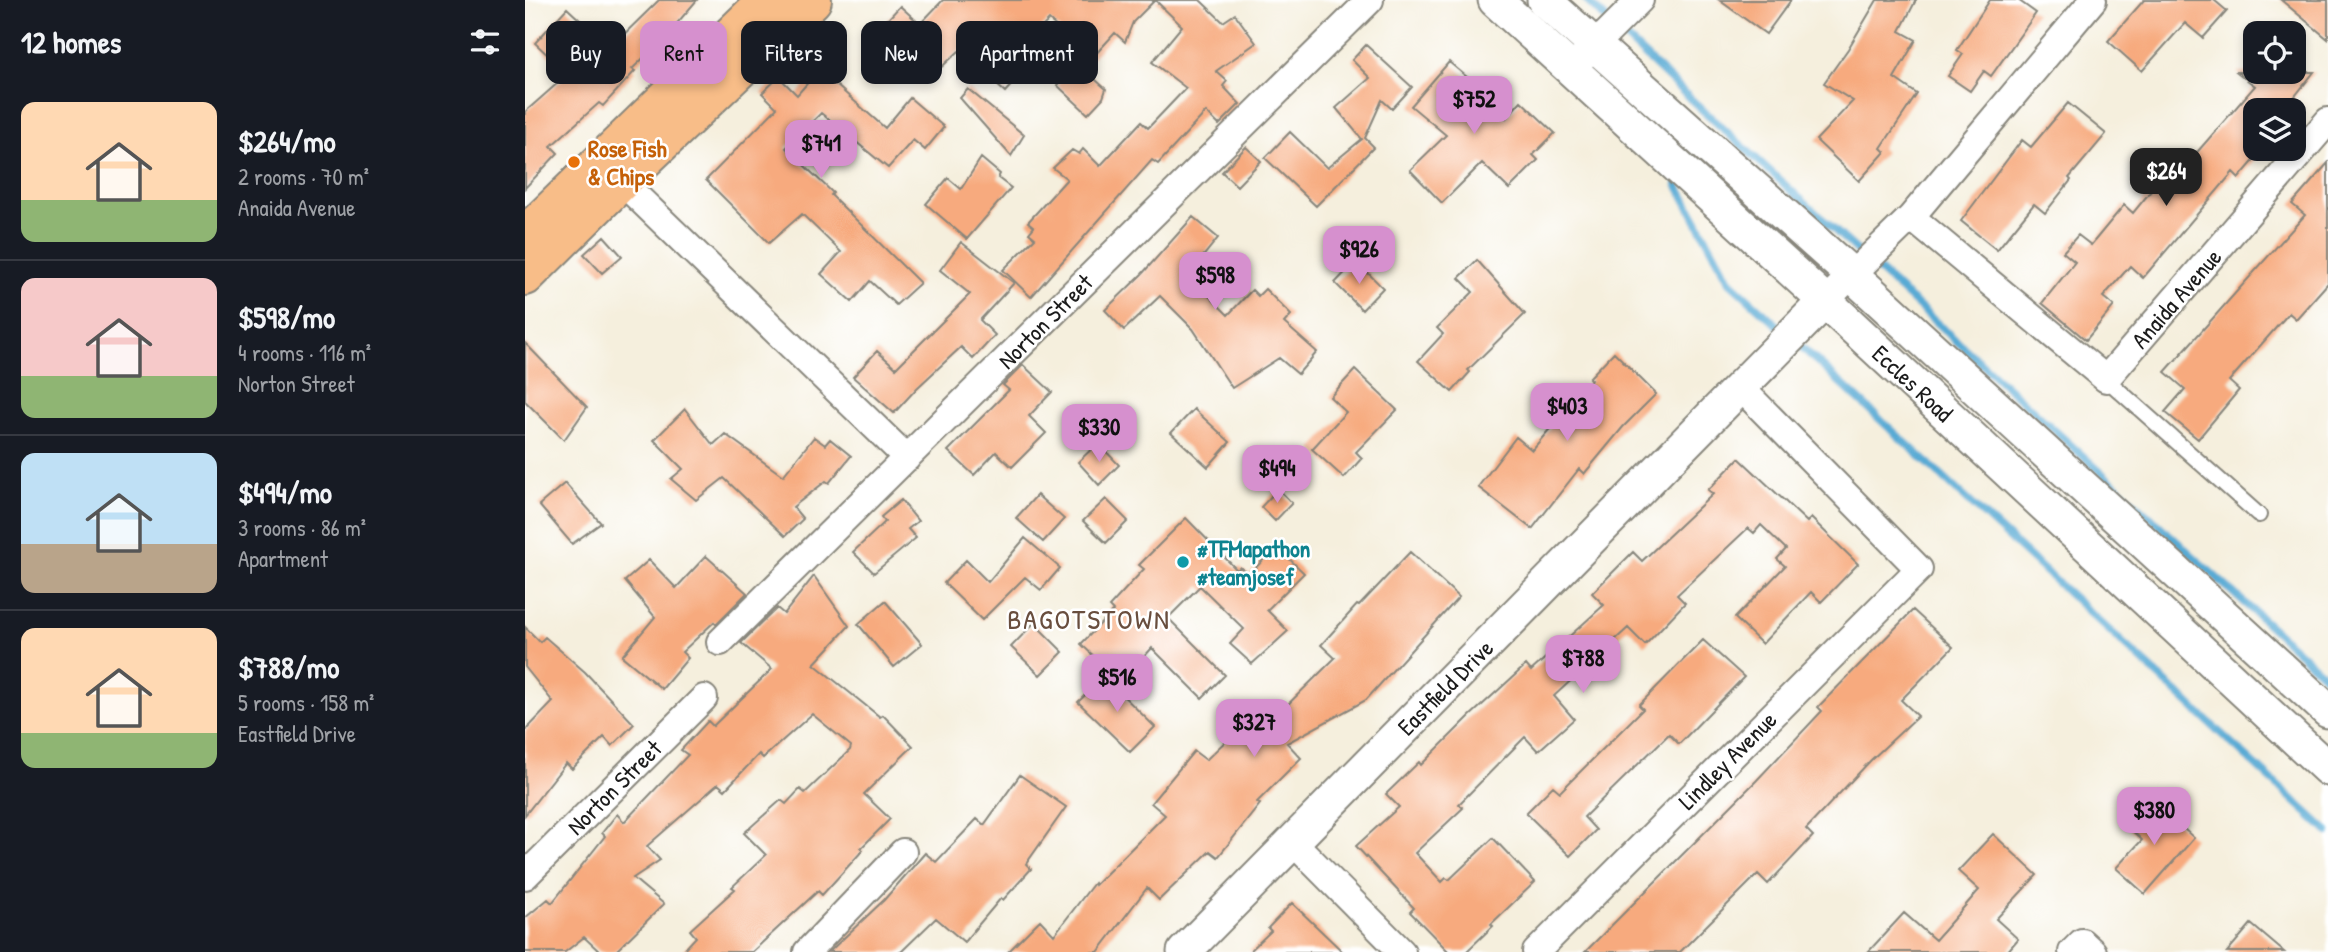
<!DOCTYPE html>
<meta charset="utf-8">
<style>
body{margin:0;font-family:"Patrick Hand",sans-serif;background:#20242c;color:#f1f3f6;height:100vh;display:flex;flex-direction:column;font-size:26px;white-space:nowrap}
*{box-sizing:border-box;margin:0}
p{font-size:23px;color:#9ea1a6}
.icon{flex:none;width:38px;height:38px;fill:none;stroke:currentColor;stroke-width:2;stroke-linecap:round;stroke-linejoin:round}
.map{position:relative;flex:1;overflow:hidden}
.details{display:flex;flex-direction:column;background:#171b24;width:525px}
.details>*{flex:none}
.top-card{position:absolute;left:21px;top:21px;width:665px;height:63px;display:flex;gap:14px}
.tools{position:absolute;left:1718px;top:21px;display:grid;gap:14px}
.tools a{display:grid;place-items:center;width:63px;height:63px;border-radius:14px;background:#171b24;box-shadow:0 4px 10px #0003;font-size:35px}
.price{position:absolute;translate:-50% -60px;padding:0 16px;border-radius:14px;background:#d690ce;color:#111;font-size:23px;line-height:46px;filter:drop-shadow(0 2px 4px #0008)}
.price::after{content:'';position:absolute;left:50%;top:42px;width:21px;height:16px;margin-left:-10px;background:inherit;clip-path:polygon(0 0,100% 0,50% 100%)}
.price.selected{background:#222;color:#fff}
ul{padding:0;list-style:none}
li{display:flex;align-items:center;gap:21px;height:175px;padding:0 21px}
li+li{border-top:2px solid #363941}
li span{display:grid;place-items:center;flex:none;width:196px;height:140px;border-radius:14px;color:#555}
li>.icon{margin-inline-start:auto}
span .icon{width:84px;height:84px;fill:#fffc;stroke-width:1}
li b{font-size:30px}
h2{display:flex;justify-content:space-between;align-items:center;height:84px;padding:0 21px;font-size:30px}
.tag{padding:0 24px;border-radius:14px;background:#171b24;box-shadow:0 4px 10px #0003;font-size:24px;line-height:63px}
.tag.selected{background:#d690ce;color:#111}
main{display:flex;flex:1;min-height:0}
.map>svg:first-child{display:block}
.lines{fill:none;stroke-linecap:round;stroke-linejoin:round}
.stream{stroke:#58aad4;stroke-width:8}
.building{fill:#f7aa7e}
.service-casing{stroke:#88867c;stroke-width:18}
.minor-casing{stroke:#88867c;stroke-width:30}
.tertiary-casing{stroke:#88867c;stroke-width:37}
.primary-casing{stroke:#88867c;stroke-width:42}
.service{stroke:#fff;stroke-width:14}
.minor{stroke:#fff;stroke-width:26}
.tertiary{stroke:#fff;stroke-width:33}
.primary{stroke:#f8bd88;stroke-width:38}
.food-dot{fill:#e8710a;stroke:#fff;stroke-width:2.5}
.culture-dot{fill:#0f9aa8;stroke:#fff;stroke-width:2.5}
.labels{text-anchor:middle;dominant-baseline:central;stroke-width:5;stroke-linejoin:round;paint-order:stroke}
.food-label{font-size:24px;font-weight:bold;fill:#c56008;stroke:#fff;text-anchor:start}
.street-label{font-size:24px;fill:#1c1c1c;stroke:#fff}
.culture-label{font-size:24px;font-weight:bold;fill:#0d838f;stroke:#fff;text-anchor:start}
.quarter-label{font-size:28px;letter-spacing:2px;fill:#694e3e;stroke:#fff}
</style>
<main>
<section class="details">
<h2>12 homes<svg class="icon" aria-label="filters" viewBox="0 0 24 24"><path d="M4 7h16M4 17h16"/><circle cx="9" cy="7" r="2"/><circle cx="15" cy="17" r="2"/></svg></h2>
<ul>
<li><span style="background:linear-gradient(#ffd9b3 70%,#8fb573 0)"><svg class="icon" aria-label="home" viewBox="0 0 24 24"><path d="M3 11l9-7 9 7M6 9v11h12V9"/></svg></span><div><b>$264/mo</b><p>2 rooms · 70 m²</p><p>Anaida Avenue</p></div></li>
<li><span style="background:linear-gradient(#f6c9c9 70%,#8fb573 0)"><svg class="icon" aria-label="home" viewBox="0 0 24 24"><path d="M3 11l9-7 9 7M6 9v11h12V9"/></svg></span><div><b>$598/mo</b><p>4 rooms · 116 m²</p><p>Norton Street</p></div></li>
<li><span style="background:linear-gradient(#bfe0f5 65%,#b9a48a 0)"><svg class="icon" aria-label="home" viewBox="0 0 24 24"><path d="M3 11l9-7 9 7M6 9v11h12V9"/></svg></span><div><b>$494/mo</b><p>3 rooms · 86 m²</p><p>Apartment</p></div></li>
<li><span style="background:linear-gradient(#ffd9b3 75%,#8fb573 0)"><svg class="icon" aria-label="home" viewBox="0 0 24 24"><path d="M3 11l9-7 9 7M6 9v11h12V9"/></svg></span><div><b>$788/mo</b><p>5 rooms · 158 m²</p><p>Eastfield Drive</p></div></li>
</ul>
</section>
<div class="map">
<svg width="1803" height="952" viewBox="0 0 1803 952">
<rect width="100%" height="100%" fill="#fff"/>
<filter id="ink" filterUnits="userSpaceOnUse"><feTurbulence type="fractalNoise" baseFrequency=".0143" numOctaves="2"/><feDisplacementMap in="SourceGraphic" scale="14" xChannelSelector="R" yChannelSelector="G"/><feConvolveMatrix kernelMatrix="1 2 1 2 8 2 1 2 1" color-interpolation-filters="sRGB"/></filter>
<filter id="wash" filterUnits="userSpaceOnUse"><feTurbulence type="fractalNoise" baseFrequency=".00686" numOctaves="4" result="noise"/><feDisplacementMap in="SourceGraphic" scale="28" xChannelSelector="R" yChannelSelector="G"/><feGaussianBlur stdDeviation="1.57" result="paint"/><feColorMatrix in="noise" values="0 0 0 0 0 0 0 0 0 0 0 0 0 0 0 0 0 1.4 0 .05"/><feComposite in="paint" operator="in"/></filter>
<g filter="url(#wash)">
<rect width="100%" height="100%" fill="#f5efdd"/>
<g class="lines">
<path class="stream" d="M1061,0l110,104 632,575
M1152,184l53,98 55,50
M1270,341l533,491"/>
</g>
<g id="blocks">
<path class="building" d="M134,0h38l-30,35 -35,34 3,2 -32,35 -4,-3 -48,43 7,7 -33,35v-76l43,-38 -33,-31 32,-35 43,40z
M418,0h257l23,22 12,-8 21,29 -40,28 11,10 -4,5 17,18 -21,21 -13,-13 -48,52 -6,-4 -121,137 -28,-27 32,-32 -6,-5 5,-6 -6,-5 39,-43 -14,-11 19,-18 7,4 4,-5 17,17 41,-44 7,6 38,-40 -34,-26 30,-36 -27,-26 -22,22 -8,20 -10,-9 -23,25 -43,-38 -39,39 14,12 -19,21 -46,-41 -23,21 -24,-27 -8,8 -25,-24 21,-23 20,18z
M1194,0h72l-25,34z
M1352,0h39l-16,31 16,9 -22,38 23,16 -36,54 4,4 -26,29 -43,-41 37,-39 -29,-18 24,-34z
M1465,0h28l18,13 -45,63 -7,-5 -14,20 -22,-15 15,-22 -6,-4z
M1619,0h70l13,11 -24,27 -18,-15 -43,48 -34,-30z
M1756,0h47v39z
M841,45l46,42 -20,22 -10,-9 -17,38 9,9 -58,59 -51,-48 25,-26 37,36 35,-29 -26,-31 34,-30 -18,-18z
M924,62l31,26 -4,5 30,25 15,-17 34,32 -22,22 5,5 -29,29 -27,-26 -40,40 -32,-33 36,-35 -35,-29z
M552,63l29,26 -3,9 -15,16 -31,-29z
M294,70l66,58 25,-30 34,29 -19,23 -12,-10 -25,28 -67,-55 -35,35 47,45 -2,2 89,88 -24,22 -26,-24 -18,21 -31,-28 20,-22 -39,-38 -33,29 -63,-63 71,-72 -15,-15 17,-16 18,18z
M1712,72h77l-30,38h-28v36l-3,3h11l-25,29 -6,-6 -90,106 -13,-12 -27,31 11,9 -28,34 -44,-37 33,-41 -12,-10 15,-17 13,10 33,-40 9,8 44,-54 8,7 70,-80z
M443,89l56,46 -13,21 -51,-58z
M1543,103l38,31 -37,44 2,2 -26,33 -11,-9 -37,46 -36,-29 61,-81 9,7z
M721,147l15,14 -24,25 -15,-14z
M456,158l19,16 -2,4 13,10 -44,51 -41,-35 22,-26 13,11z
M1803,163v120l-32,36 -7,-6 -60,68 10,9 -41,49 -33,-27 20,-23 -20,-17 140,-157 -13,-11z
M668,217l25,21 -30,37 40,40 24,-25 6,6 7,-7 26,26 -7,8 33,29 -19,22 -19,-16 -47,30 -39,-59 -33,-33 -36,34 -19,-20 37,-36z
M79,236l18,20 -20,17 -18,-19z
M436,242l53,41 -34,37 15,15 -22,24 -12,-12 -44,41 -23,25 -41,-36 24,-26 19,17 74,-74 -30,-24z
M952,260l48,54 -57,56 2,2 -18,20 -34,-31 25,-27 -6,-6 36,-36 -14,-14z
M831,261l27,27 -21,22 -27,-27z
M0,343l62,64 -23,33 -39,-39z
M1089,352l42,42 -33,33 -39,47 -5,-5 -47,60 -54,-42 38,-50 16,13 59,-70 -2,-2z
M498,365l29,27 -23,24 17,17 -34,34 -16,-15 -22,23 -26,-24 61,-61 -6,-5z
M830,370l42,40 -41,42 6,6 -18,20 -32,-29 34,-37 -16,-15z
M160,409l28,36 12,-11 58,42 31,-39 11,8 5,-6 21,17 -22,27 -3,-2 -33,26 10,12 -18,17 -61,-58 -28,22 -25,-21 12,-10 -29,-29z
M669,409l36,33 -22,25 -37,-34z
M573,443l21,22 -20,20 -21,-23z
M1214,458l68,64 4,-4 47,46 -37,38 -10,-10 -49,52 -27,-26 50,-52 -8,-7 9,-10 -25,-24 -7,8 -6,-5 -71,67 8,8 -40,42 -17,-17 -74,68 20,23 -36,32 -13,-14 -66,67 4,4 -48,45 27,29 4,-4 3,2 44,-42 42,44 -44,42 2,2 -27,26h-17l-39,-40 4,-4 -58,-62 43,-39 -13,-13 33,-32 2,3 49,-49 56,-51 5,6 73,-66 -12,-12 41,-41 9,9 71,-67 -5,-4z
M40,483l36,40 -29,21 -33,-39z
M753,489l14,14 -17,18 -14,-14z
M512,495l27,24 -21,23 -27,-24z
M581,499l22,22 -22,22 -23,-22z
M376,500l17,21 -10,8 8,9 -42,35 -21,-21 32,-30 -4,-5z
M661,518l51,52 3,-3 9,8 27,-29 28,27 -37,37 21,21 -36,33 -22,-20 14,-15 -44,-43 -32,32 57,57 -23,23 -50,-50 -31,34 -40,-38 32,-33 -4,-4 35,-38 -5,-4z
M500,538l35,30 -19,22 -16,-13 -43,43 -38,-37 22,-23 22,22z
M885,552l49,45 -93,103 -79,43 14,15 -44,44 3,2 -42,53 -8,-6 -51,49 -12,-12 -49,64h-90l32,-32 14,15 40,-52 1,2 70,-70 -14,-12 43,-52 12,9 50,-48 12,12 67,-66 -14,-13 36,-40 2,1z
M181,556l41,37 -31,31 -2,-2 -32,30 6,6 -26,31 -40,-33 33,-39 -30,-36 24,-21 27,28z
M289,576l35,50 -35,38 66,53 3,-2 30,31 -49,48 26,25 -29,29 2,2 -41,45 -4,-4 -66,61h-70l14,-15 -6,-7 45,-41 -3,-2 34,-32 -22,-22 37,-33 5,4 14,-15 5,4 45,-43 1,-4 -39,-32 -49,44 -4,-4 -34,36 -7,-6 -71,62 13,14 -27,18 31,26 -49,48h-15l-16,-15 -19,15h-40v-34l23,-19 4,4 53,-67 -3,-3 15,-19 7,8 64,-67 -7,-5 27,-29 5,5 59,-57 -31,-26 36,-35 7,6z
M360,601l37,43 -28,23 -36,-43z
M1388,610l40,37 -52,53 17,16 -47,44 -65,69 7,7 -45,48 -10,-10 -78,78h-95l171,-171 66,-70 -4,-4z
M509,623l29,29 -23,23 -29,-28z
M0,627l15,15 5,-5 40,35 49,52 -22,22 -8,-9 -32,32 -6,-6 -41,52v-84l28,-29 -28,-35z
M1178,640l41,37 -65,67 -10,-10 -85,83 12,13 -26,26 -44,-43 27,-27 7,6 83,-83 -4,-4z
M579,677l51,50 -25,25 -52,-50z
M495,775l46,32 -40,57 5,5 -28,31 -2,-2 -37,44 -28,-24 -35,34h-72l55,-52 41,-47 11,9 41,-43 7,6z
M1627,800l42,38 -49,56 -29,-26 26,-28 -14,-13z
M1468,834l44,41 -41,44 22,20 -11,13h-139l36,-39 31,27 44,-50 -21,-19z
M767,903l51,49h-94l22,-21 -3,-3z
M1726,924l33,28h-57z"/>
</g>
</g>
<g filter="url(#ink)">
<use href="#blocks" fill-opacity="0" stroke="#88867c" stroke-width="2"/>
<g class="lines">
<g class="service-casing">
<path id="service" d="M1581,379l153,136"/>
</g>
<g class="minor-casing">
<path id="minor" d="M1057,58l58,-58
M96,181l286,277
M1386,217l195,162 222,-258
M1300,301l86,-84 182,-217
M195,642l650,-642
M768,842l109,110
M0,876l179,-178
M282,952l96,-100
M1011,952l383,-383 -179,-182
M1547,952l10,-10 11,10"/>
</g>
<g class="tertiary-casing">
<path id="tertiary" d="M970,0l330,301 503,468
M1019,0l308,275 476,436
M659,952l641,-651"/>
</g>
<g class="primary-casing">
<path id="primary" d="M0,236l243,-236
M0,276l96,-95 191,-181"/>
</g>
<use href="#service" class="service"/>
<use href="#minor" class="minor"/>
<use href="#tertiary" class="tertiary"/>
<use href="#primary" class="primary"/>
</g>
</g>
<circle class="food-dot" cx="49" cy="162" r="7"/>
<circle class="culture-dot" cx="658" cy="562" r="7"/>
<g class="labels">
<g class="food-label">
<text x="63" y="148">Rose Fish<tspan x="63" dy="28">&amp; Chips</tspan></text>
</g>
<g class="street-label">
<text transform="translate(1651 298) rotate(-49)">Anaida Avenue</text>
<text transform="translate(520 321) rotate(-45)">Norton Street</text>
<text transform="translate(1388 383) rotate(43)">Eccles Road</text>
<text transform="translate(920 687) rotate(-45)">Eastfield Drive</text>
<text transform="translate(1202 760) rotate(-45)">Lindley Avenue</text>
<text transform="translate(89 787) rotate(-45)">Norton Street</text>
</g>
<g class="culture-label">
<text x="672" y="548">#TFMapathon<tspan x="672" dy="28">#teamjosef</tspan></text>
</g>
<g class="quarter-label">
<text x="564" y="619">BAGOTSTOWN</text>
</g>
</g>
</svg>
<div class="tools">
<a><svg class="icon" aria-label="locate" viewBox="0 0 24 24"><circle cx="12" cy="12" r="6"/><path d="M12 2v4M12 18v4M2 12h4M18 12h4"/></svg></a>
<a><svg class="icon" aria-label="layers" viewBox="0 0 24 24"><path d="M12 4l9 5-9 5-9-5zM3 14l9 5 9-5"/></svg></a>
</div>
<b class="price" style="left:949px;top:136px">$752</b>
<b class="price" style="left:296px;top:180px">$741</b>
<b class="price selected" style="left:1641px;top:208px">$264</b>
<b class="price" style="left:834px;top:286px">$926</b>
<b class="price" style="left:690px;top:312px">$598</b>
<b class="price" style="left:1042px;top:443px">$403</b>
<b class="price" style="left:574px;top:464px">$330</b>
<b class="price" style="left:752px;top:505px">$494</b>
<b class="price" style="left:1058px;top:695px">$788</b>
<b class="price" style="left:592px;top:714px">$516</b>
<b class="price" style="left:729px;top:759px">$327</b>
<b class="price" style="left:1629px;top:847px">$380</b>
<div class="top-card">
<a class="tag">Buy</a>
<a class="tag selected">Rent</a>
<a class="tag">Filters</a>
<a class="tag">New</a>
<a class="tag">Apartment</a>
</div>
</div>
</main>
